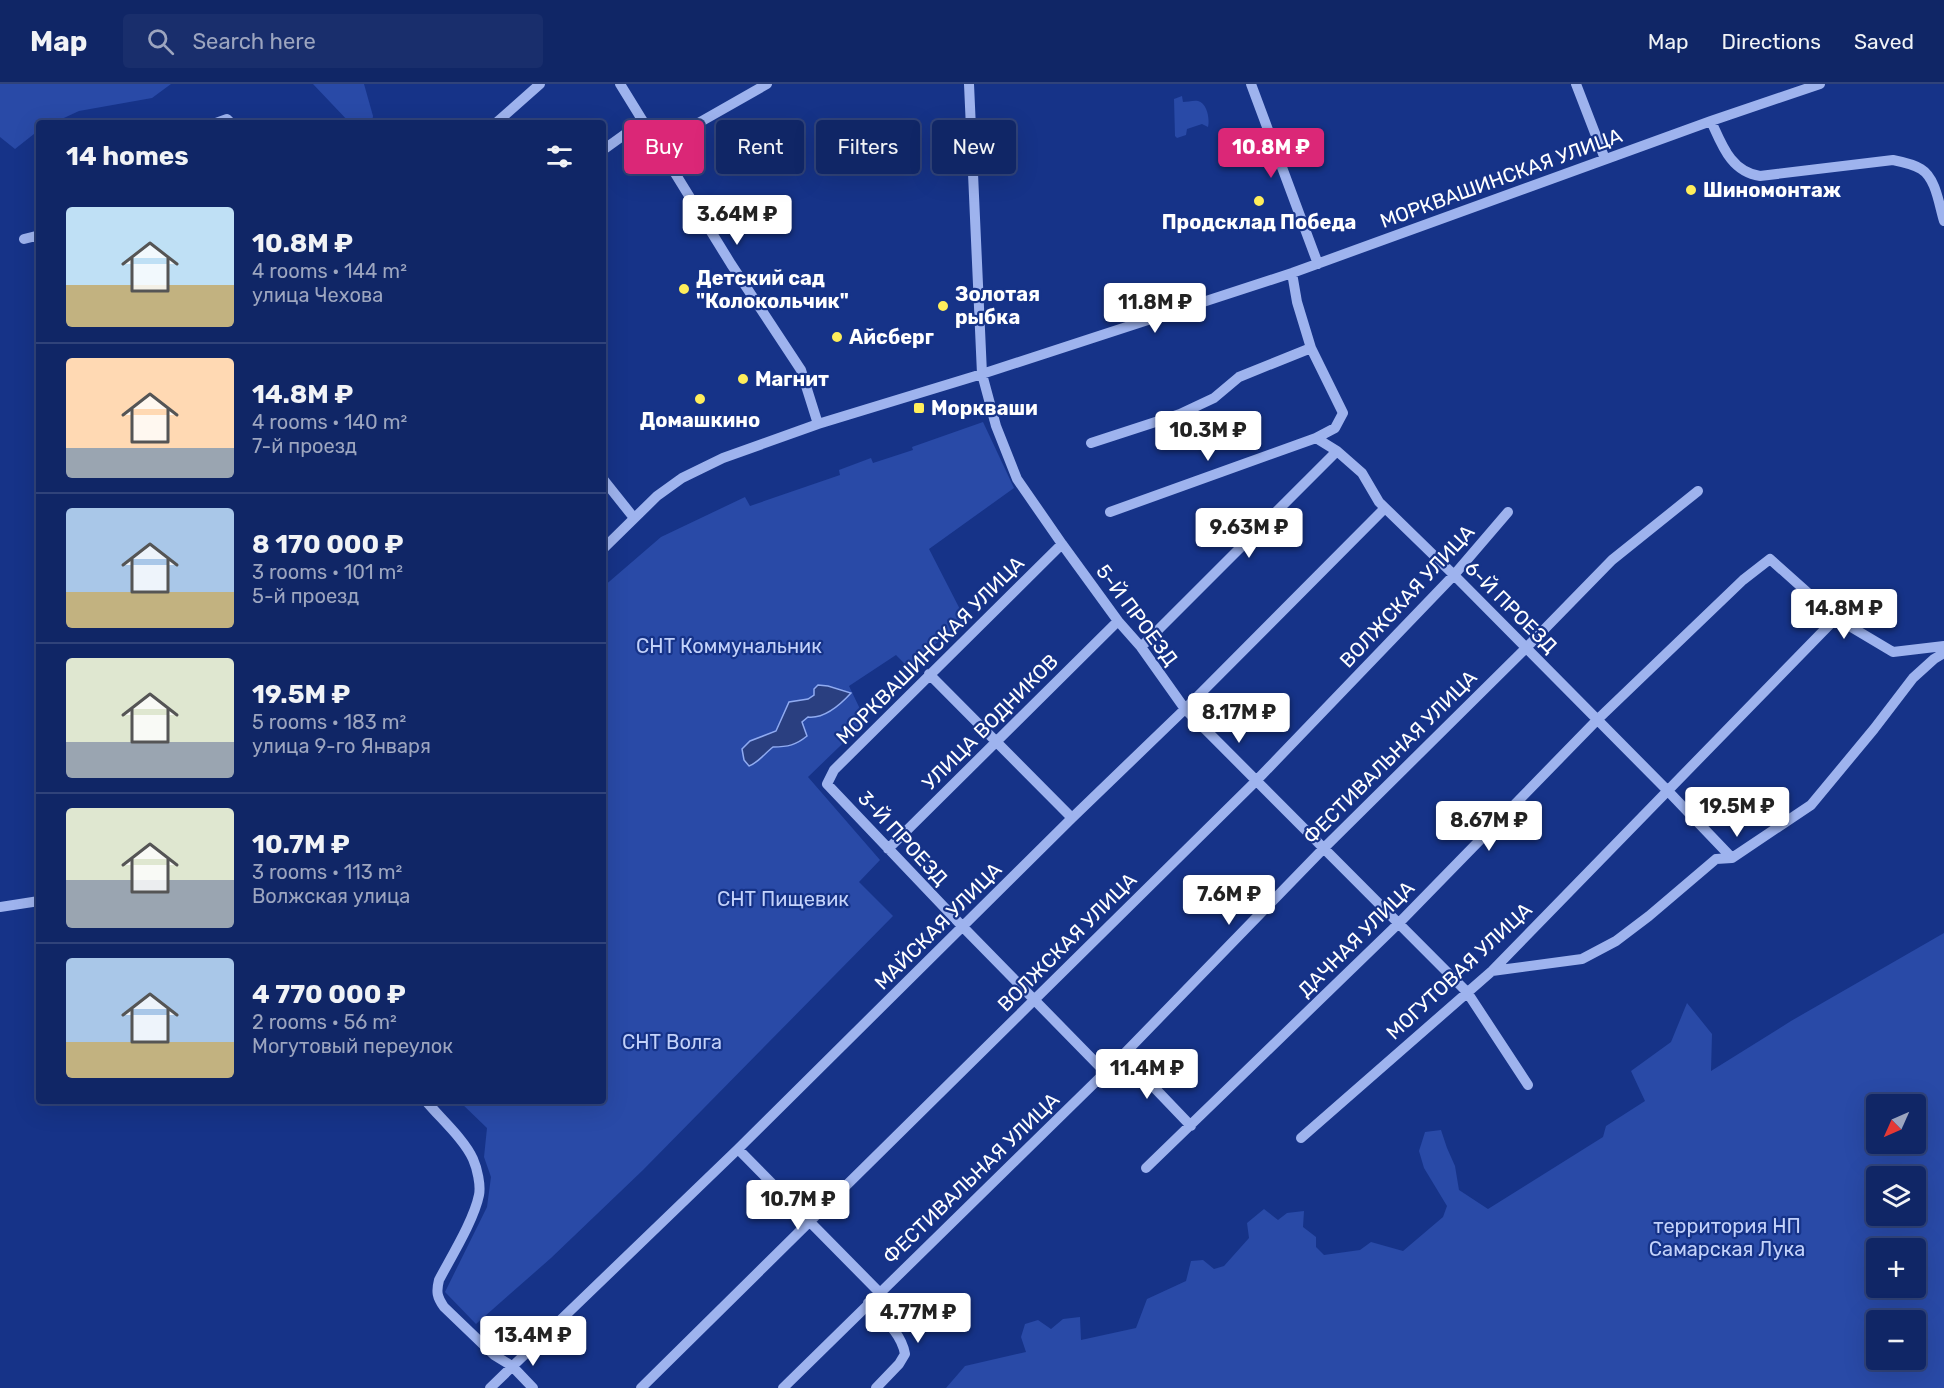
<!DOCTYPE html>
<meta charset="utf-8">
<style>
body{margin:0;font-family:Rubik,sans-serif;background:#192e6c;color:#f1f3f6;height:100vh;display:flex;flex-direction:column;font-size:22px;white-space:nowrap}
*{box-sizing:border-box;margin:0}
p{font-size:20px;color:#9ca5bf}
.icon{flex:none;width:33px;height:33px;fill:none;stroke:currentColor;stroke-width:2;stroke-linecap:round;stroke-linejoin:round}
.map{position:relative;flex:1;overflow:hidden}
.details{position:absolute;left:36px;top:36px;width:570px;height:984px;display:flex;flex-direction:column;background:#102666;border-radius:6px;box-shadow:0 6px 24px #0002,0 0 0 2px #30437a}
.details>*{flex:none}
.top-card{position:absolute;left:624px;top:36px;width:570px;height:54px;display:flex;gap:12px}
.needle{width:39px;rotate:225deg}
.fabs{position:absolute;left:1866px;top:1010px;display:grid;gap:12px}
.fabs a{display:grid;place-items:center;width:60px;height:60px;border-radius:6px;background:#102666;box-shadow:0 6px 24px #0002,0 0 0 2px #30437a;font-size:30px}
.price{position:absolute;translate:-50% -51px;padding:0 14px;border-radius:6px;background:#fff;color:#222;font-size:20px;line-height:39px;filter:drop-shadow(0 2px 3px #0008)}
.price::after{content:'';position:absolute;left:50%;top:36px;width:18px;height:14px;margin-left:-9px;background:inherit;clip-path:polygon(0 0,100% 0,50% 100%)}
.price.current{background:#db2777;color:#fff}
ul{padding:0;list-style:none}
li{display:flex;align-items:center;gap:18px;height:150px;padding:0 30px}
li+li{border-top:2px solid #30437a}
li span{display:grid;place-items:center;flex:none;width:168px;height:120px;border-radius:6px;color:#555}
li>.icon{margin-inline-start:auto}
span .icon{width:72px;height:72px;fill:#fffc;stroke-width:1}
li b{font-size:26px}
h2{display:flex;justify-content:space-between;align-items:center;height:72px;padding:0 30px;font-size:26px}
.chip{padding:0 21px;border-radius:6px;background:#102666;box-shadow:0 6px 24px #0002,0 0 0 2px #30437a;font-size:21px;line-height:54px}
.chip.current{background:#db2777;color:#fff}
header{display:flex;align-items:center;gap:36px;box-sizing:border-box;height:84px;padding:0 30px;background:#102666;border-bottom:2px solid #30437a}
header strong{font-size:28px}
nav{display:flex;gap:33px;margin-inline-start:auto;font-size:21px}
.search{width:420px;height:54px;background:#192e6c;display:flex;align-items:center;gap:15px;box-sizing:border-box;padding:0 21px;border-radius:6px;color:#9ca5bf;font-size:22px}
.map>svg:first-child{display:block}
.green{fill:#294aa7;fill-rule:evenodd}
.water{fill:#2a3f80;stroke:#90abf1;stroke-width:1.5}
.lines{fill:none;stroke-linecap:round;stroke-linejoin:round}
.minor{stroke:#9eb3ee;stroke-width:10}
.poi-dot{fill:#ffee5b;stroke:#163388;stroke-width:2}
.labels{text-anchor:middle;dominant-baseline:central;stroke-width:4.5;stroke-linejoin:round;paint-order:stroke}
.street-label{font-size:20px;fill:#fff;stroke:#163388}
.poi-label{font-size:20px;font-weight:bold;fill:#fff;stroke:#163388;text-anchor:start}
.park-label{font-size:20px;fill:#c3d2fa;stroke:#163388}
</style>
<header>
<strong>Map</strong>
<div class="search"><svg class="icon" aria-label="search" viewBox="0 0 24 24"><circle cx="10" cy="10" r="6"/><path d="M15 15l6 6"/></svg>Search here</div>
<nav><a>Map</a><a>Directions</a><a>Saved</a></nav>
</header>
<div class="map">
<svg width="1944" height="1304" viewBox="0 0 1944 1304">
<rect width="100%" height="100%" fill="#163388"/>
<path class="green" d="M0,0h171l-19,14 -73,13 -26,12h-14v7l-24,19 -15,-12z
M313,0h51l9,32 -1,7h-22z
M1182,12l1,6c4,0 11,-2 15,-1 9,2 12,18 10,26l-6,-3 -15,5 -1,6 -9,3 -2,-2 -1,-37z
M983,338l31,66 -85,61 37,72 -10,11 -4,-2 -44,37 -12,-12 -47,31 11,23 9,9 -61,59 72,83 -21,22 34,34 -250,254 -92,88 -75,66 -31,-32 42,-85 4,-30 -7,-20 3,-29 -28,-27h144v-514l58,-50 84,-40 5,9 90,-31 -1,-5 32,-12 2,5 40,-13 -1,-3z
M1944,849v455h-998l19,-22 61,-14 -5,-15 4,-13 13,-4 13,9 12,-10 17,-2 1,23 55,-12 11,-29 39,-18 5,-20 12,-1 11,9 10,-3 25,-28 -2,-15 17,-14 14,11 9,-7 17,-2 -1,16 13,10v10l8,8 36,-5 11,-8 32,9 40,-34 4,-11 -23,-38 -5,-17 6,-19 16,-2 6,18 8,18 4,24 29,19 115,-72 3,-11 39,-25 -14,-30 40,-29 16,-39 25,31 -1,37 80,-50zM1876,1020h40v39h-40zM1876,1092h40v39h-40zM1876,1164h40v39h-40zM1876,1236h40v39h-40z"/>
<path class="water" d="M818,601l10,1 23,7c-10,11 -26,26 -43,24l-6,5 5,14c-11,9 -19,11 -34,11 -8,6 -15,16 -24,19l-5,-6 -2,-11 8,-8 26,-10 13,-29 19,-3 6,-4v-6z"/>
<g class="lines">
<path class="minor" d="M620,0l111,180 70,106 17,54
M969,0l13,290 14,52 21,53 45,65 56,77 23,26 44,62 282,283 61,93
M1251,0l67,180
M1576,0l29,75
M1711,37c11,24 20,51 49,55l133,-16c10,2 20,4 28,9 15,9 18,36 23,52
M216,39l11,-4 4,4
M496,39l44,-39
M658,62l109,-62
M603,66l39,-28
M24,155l12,-3 3,2
M1316,354l21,13 25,22 17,29 75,73 213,215 65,68
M1091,359l89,-29 34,-16 25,-21 72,-29
M603,395l31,39
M1110,428l206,-74 19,-10 8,-15 -32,-65 -14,-46 -5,-29
M1062,460l-228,226 -7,14 136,143 142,145
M603,465l54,-53 25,-18 41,-20 95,-34 164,-50 310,-101 419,-152 109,-37
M1141,563l196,-196
M929,590l143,144
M888,765l230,-228
M0,823l39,-6
M1492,887l90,-12 34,-18 33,-25 67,-57 16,-1 79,-53 63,-76 39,-51 21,-19 10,-6
M1123,971l68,71
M426,1017c14,17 38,38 47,58 4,9 8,26 6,36 -5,25 -28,62 -40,85 -3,12 -2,17 5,27l50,48 18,11 21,22
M1301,1054l191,-167 344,-353
M738,1065l141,143
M1146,1084l253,-245 198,-203 146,-140 27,-21 66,59 57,34 51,-6
M868,1219c15,16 33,29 37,51l-6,10 -23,24
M490,1304l248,-239 334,-331 113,-109 200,-201
M641,1304l615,-607 198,-206 54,-63
M783,1304l340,-333 201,-207 202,-200 86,-88 86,-69"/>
</g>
<g class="poi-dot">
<circle cx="1691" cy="106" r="6"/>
<circle cx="1259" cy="117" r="6"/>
<circle cx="684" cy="205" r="6"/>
<circle cx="943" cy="222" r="6"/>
<circle cx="837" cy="253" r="6"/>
<circle cx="743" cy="295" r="6"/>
<circle cx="700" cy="315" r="6"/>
<rect x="913" y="318" width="12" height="12" rx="3"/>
</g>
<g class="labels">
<g class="street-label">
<text transform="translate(1501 94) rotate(-20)">МОРКВАШИНСКАЯ УЛИЦА</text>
<text transform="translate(1407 512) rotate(-47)">ВОЛЖСКАЯ УЛИЦА</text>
<text transform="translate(1511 523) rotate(45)">6-Й ПРОЕЗД</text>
<text transform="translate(1137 531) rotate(53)">5-Й ПРОЕЗД</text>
<text transform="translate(930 566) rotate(-45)">МОРКВАШИНСКАЯ УЛИЦА</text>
<text transform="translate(990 638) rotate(-45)">УЛИЦА ВОДНИКОВ</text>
<text transform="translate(1390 673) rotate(-45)">ФЕСТИВАЛЬНАЯ УЛИЦА</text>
<text transform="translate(903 754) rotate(47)">3-Й ПРОЕЗД</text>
<text transform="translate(938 842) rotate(-45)">МАЙСКАЯ УЛИЦА</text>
<text transform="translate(1356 855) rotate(-45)">ДАЧНАЯ УЛИЦА</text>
<text transform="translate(1067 858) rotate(-45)">ВОЛЖСКАЯ УЛИЦА</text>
<text transform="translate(1459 887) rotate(-43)">МОГУТОВАЯ УЛИЦА</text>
<text transform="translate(971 1094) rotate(-44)">ФЕСТИВАЛЬНАЯ УЛИЦА</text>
</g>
<g class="poi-label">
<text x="1703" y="106">Шиномонтаж</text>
<text x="1259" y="138" text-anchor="middle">Продсклад Победа</text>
<text x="696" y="194">Детский сад<tspan x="696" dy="23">"Колокольчик"</tspan></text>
<text x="955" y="210">Золотая<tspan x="955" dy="23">рыбка</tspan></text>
<text x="849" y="253">Айсберг</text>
<text x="755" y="295">Магнит</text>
<text x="931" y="324">Моркваши</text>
<text x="700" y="336" text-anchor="middle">Домашкино</text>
</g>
<g class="park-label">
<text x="729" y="562">СНТ Коммунальник</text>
<text x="783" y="815">СНТ Пищевик</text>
<text x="672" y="958">СНТ Волга</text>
<text x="1727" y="1142">территория НП<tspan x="1727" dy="23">Самарская Лука</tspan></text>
</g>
</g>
</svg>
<div class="fabs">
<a><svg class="needle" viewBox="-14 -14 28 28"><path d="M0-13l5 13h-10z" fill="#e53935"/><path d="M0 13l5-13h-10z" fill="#9ca5bf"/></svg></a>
<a><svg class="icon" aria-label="layers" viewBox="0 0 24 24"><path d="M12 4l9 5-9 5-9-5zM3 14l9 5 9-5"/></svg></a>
<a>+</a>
<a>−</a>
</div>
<b class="price current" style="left:1271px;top:95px">10.8M ₽</b>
<b class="price" style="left:737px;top:162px">3.64M ₽</b>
<b class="price" style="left:1155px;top:250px">11.8M ₽</b>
<b class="price" style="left:1208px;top:378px">10.3M ₽</b>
<b class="price" style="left:1249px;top:475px">9.63M ₽</b>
<b class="price" style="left:1844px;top:556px">14.8M ₽</b>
<b class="price" style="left:1239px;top:660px">8.17M ₽</b>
<b class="price" style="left:1737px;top:754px">19.5M ₽</b>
<b class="price" style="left:1489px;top:768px">8.67M ₽</b>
<b class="price" style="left:1229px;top:842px">7.6M ₽</b>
<b class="price" style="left:1147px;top:1016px">11.4M ₽</b>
<b class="price" style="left:798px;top:1147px">10.7M ₽</b>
<b class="price" style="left:918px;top:1260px">4.77M ₽</b>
<b class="price" style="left:533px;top:1283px">13.4M ₽</b>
<div class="top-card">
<a class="chip current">Buy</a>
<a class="chip">Rent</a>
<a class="chip">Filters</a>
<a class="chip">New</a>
</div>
<section class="details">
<h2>14 homes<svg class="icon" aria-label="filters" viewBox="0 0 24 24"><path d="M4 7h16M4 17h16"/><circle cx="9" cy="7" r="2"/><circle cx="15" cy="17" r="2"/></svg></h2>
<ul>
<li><span style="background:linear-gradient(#bfe0f5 65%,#c2b280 0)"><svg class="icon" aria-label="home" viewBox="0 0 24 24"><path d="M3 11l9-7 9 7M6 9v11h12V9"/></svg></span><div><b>10.8M ₽</b><p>4 rooms · 144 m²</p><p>улица Чехова</p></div></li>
<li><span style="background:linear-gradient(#ffd9b3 75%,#9aa5b1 0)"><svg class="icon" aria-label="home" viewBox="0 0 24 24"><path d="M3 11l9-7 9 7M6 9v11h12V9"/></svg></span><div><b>14.8M ₽</b><p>4 rooms · 140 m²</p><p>7-й проезд</p></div></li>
<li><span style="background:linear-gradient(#a9c7e8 70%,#c2b280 0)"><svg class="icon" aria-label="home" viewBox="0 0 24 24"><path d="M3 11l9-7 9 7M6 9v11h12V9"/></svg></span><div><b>8 170 000 ₽</b><p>3 rooms · 101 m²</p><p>5-й проезд</p></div></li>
<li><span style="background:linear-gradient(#dfe7d0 70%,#9aa5b1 0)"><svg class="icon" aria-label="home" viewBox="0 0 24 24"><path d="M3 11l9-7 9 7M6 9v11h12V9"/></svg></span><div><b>19.5M ₽</b><p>5 rooms · 183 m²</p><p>улица 9-го Января</p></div></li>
<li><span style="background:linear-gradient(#dfe7d0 60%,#9aa5b1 0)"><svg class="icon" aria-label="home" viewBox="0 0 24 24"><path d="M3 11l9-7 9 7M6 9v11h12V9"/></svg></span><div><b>10.7M ₽</b><p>3 rooms · 113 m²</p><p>Волжская улица</p></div></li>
<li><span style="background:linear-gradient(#a9c7e8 70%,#c2b280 0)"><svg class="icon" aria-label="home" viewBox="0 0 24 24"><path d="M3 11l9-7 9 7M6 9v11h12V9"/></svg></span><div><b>4 770 000 ₽</b><p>2 rooms · 56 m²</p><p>Могутовый переулок</p></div></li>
</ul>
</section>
</div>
